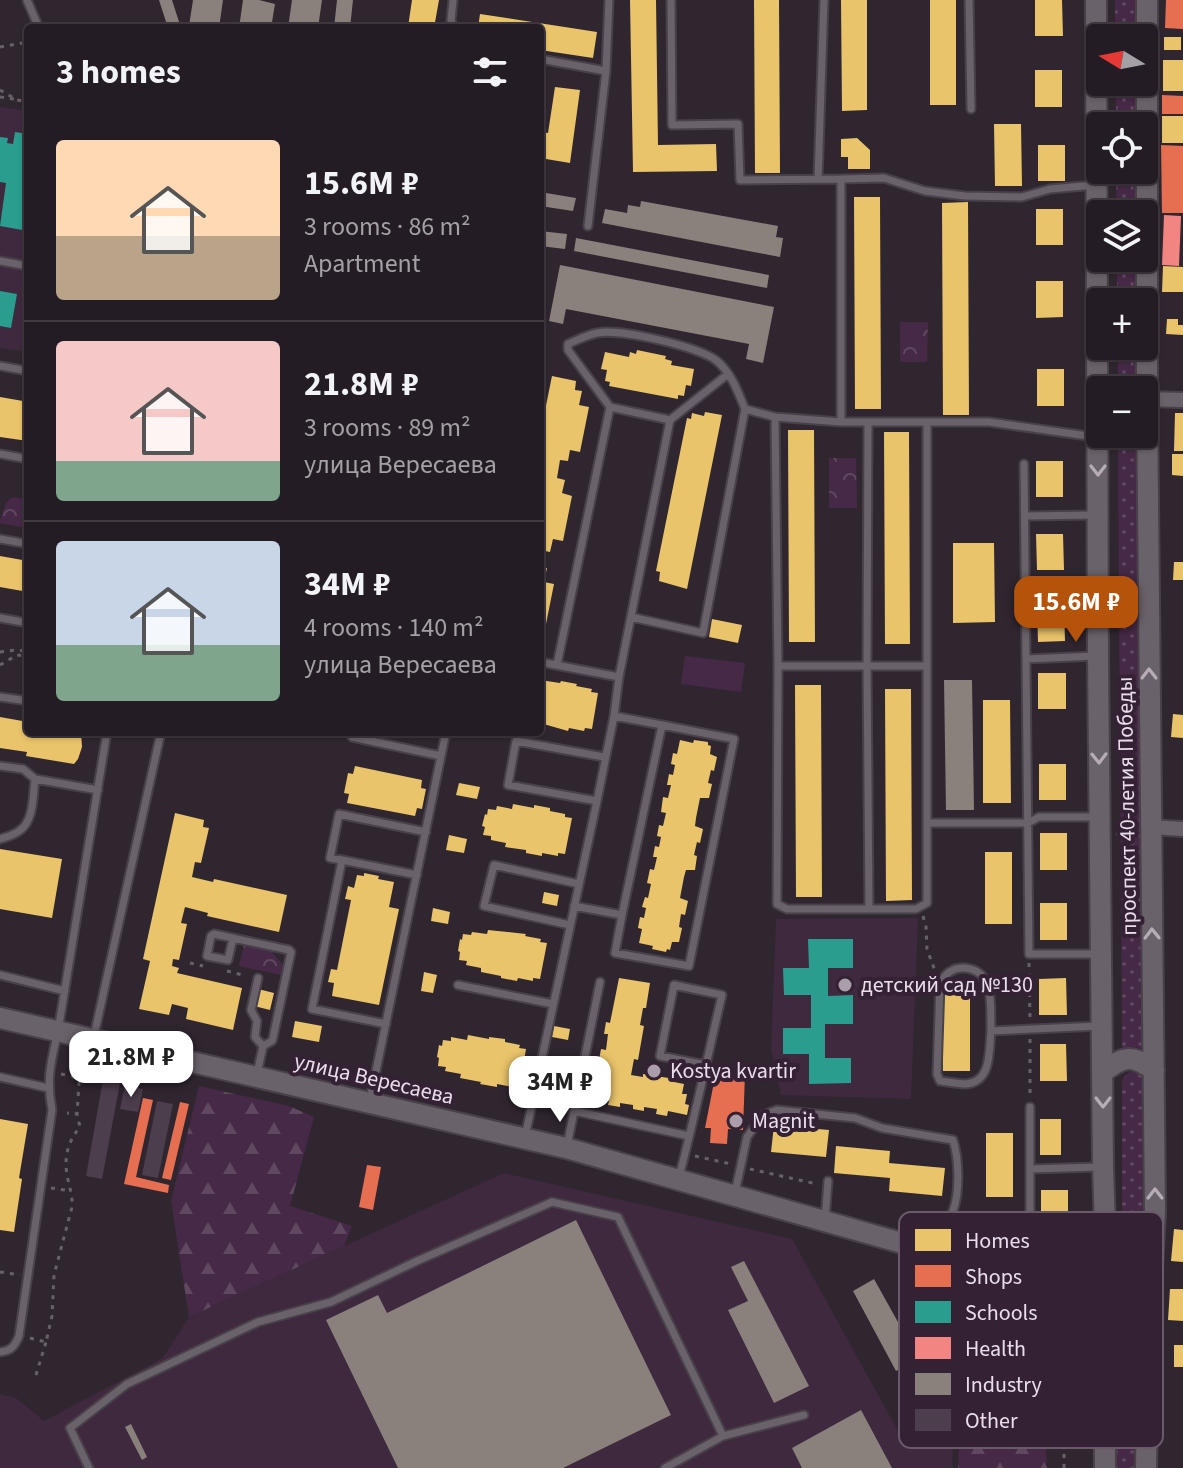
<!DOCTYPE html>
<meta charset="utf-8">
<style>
body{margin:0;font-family:"Source Sans 3",sans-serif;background:#2c252c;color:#f1f3f6;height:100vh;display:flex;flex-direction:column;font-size:30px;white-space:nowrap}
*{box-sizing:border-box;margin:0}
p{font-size:26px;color:#a3a1a6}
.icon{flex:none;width:44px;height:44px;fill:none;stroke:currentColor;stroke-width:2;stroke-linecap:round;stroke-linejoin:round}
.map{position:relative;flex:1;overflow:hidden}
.details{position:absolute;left:24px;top:24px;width:520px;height:712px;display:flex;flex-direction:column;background:#241c24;border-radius:8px;box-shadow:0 2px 6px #0004,0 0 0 2px #413a41}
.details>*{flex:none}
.needle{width:52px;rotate:280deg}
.fabs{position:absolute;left:1086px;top:24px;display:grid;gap:16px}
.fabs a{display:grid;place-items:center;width:72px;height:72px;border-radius:8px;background:#241c24;box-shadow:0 2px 6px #0004,0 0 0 2px #413a41;font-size:40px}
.price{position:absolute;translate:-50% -68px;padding:0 18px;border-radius:16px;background:#fff;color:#222;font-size:26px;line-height:52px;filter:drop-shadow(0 2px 4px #0008)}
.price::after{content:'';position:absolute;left:50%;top:48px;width:24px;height:18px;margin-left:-12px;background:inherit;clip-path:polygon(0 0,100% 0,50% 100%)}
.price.active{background:#b45309;color:#fff}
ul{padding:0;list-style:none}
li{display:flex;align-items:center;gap:24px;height:200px;padding:0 32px}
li+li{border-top:2px solid #413a41}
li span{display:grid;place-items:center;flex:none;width:224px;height:160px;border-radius:8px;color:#555}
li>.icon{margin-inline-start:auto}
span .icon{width:96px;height:96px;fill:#fffc;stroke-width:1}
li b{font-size:34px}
h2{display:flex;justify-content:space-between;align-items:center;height:96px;padding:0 32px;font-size:34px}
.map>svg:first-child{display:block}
.built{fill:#3f293e}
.grass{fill:url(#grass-dots)}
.forest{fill:url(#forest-firs)}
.park{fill:url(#park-crowns)}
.pitch{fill:#462946}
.homes{fill:#e9c46a}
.shops{fill:#e76f51}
.schools{fill:#2a9d8f}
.health{fill:#f28482}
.industry{fill:#8a817c}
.building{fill:#4c3e4c}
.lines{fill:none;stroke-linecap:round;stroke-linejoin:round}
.service-casing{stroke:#494149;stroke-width:11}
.minor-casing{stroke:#494149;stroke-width:18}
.secondary-casing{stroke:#494149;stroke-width:24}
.path{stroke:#686268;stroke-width:3;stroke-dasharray:4 6;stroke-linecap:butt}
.service{stroke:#6a626a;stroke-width:7}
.minor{stroke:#6a626a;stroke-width:14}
.secondary{stroke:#6a626a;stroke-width:20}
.oneway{stroke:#b7acb7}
.poi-dot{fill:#a99ea9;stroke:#342234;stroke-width:3}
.labels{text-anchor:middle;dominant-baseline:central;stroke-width:8;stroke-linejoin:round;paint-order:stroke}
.street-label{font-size:22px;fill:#eadeea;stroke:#342234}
.poi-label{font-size:22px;fill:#eadeea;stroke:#342234;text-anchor:start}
.key{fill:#342234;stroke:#6b5a6b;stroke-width:2}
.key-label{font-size:22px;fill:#eadeea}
</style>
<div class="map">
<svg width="1183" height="1468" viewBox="0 0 1183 1468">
<defs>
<pattern id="grass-dots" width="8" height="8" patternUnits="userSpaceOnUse" patternTransform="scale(2)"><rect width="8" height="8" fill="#462946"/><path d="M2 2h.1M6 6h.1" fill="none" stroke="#614861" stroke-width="1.8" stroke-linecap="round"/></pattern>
<pattern id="forest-firs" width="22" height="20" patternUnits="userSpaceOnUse" patternTransform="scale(2)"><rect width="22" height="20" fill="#462946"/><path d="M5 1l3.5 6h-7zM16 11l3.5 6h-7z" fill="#614861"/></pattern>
<pattern id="park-crowns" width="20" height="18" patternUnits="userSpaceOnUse" patternTransform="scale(2)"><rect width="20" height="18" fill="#462946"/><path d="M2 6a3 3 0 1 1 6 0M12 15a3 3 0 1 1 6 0" fill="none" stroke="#614861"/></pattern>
</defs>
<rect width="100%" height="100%" fill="#302630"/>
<path class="built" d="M0,107l28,4v241l-28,-4z
M918,918l-7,181 -130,-4 -10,-45 5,-131z
M504,1173l288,66 106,192 56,-15 -2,52h-952v-74l16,4 28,23 119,-63 26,-41z"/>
<path class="grass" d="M1115,0h29v38h-29z
M1116,82h27v44h-27z
M1116,170h27v44h-26z
M1117,258h25v44h-25z
M1118,346h25v44h-25z
M1118,434h25l4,615 -13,-2 -12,3z
M1130,1071l12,2 5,14v175l-8,8 -10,-1 -7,-9v-180z
M1121,1297l11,1 6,6 -1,164h-25l1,-165z"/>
<path class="forest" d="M199,1086l90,20 25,11 -24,89 62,20 -8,20 -155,71 -18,-116z
M964,1274l24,3 2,16 38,3 8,17 15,8 -8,71 4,76h-89l3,-57 -22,-95 -3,-30 8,-8z"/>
<path class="park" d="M900,322h28l-1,40h-27z
M829,458h27l1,50h-28z
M13,497l15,3v26l-7,1 -21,-4c0,-7 4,-12 6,-20z
M244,945l27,6 13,15 -3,9 -42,-9z"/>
<path class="pitch" d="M685,656l60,7 -4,29 -60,-8z"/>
<path class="homes" d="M412,0h27l-5,28 -26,-1z
M630,0h26l2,145 58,-1 1,27 -84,1z
M754,0h25l1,173h-25z
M841,0h26v110l-25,1z
M930,0h26v105h-26z
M1035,0h27l1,36h-28z
M480,14l117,18 -4,26 -53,-8v-22h-62z
M1164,37h17v13h-17z
M1163,60h20v31h-20z
M1035,70h27v37h-27z
M555,87l25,3 -10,73 -30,-5v-26l8,1z
M1162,116h21v27h-21z
M994,124h27l1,62h-27z
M857,138l13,12v19h-22v-12h-7v-18z
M1038,145h27v36h-27z
M854,197h26l1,212h-26z
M968,202l1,213h-26l-1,-212z
M1036,209h27v36h-27z
M1163,266l20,1v25h-21z
M1036,281h27v36l-27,1z
M1167,319h11v6h5v10l-17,-1z
M637,350l29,6 -1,3 7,2 -1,4 23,4 -3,17 -5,-1 -2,11 -6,-1v4l-69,-13 1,-4 -5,-1 2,-11 -6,-1 4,-17 24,5 1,-5 6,2z
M1037,369h27v37h-27z
M552,376l24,5 -1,9 7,1 -3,14 10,2 -9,45 -10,-2 -2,11 -8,-1 -3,18 8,2 -3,13 10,3 -9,45 -10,-2 -3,13 -10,-2v-115z
M0,397l23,4v-2l5,1v41l-28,-4z
M705,412l17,3 -35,174 -28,-8 1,-9 -4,-1 31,-153 4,1 1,-6 12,3z
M1175,413h8v38h-9z
M788,430h26l1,212h-26z
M884,432h25l1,212h-25z
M1172,454h11v22l-11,-1z
M1036,461h27v36h-27z
M1036,534h27l1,36h-27z
M953,543h41l1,79 -42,1z
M0,556l28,5v31l-28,-5z
M1174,562h9v18h-10z
M540,567l7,1 -3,14 10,2 -9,45 -5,-1z
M1037,605h27l1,36 -27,1z
M712,619l30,6 -4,18 -29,-6z
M1038,673h28v36h-28z
M540,680l20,3 1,-2 16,3 -1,2 16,3 -1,3 7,1 -6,36 -7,-1 -1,3 -15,-3 -1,3 -28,-8z
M795,685h26l1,212h-26z
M885,689h26l1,211 -26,1z
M983,700h27l1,103h-28z
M1173,714l10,1v23l-12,-1z
M0,717l28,5v10h53l1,15 -4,12 -4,5 -48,-8 1,-4 -27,-4z
M680,740l13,3 1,-3 14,2v3l3,1 -1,8 7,3 -3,14 -3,-1 -3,13 4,1 -3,14h-9l-4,20 -1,8 8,3 -3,14 -3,-1 -3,13 3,1 -2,14h-9l-2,7 -4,21 8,3 -3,14 -4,-1 -2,13 3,1 -3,14h-7l-2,8 -3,-1 -1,3 -14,-3 1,-3 -14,-3 3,-14 -4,-1 2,-11 4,1 2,-10 -4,-1 3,-10 3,1 3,-14 -4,-1 3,-14 4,1 3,-13h-4l2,-11 4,1 2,-10 -4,-1 2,-11 4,1 3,-13 -5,-1 2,-15 5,1 3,-13h-4l2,-11 4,1 2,-10 -4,-1 2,-11 4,1z
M1039,764h27v36h-27z
M355,766l67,14 -1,8 5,1 -4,20 -5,-1 -2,8 -68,-13 2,-9 -5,-1 4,-20 5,1z
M459,783l21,4 -3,12 -21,-4z
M513,804l21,4v-3l16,3v3l15,3v3l7,1 -7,36 -7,-1v3l-16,-3v3l-16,-3v-3l-21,-3 1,-4 -15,-3v-4l-8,-1 2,-8 -3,-1 3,-12 2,1 1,-6 8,1 1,-4 15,3z
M175,813l29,7 -1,7 6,1 -8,35 -6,-1 -3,15 21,5 1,-3 73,16 -8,37 -72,-16 1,-3 -23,-6 -4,16 6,1 -8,36 -6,-1 -1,7 7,2 -2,5 65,15 -9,42 -47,-11 2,-11 -16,-4 -3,11 -30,-6 11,-48 -7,-2z
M1040,833h27v37h-27z
M449,835l18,4 -3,14 -18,-3z
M0,849l62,10 -10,59 -52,-9z
M985,852h27v72h-27z
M364,873l15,3 -1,3 16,3 -5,25 10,2 -20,96 -47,-9 2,-13 -6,-1 3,-13 6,1 14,-70 -6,-1 3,-13 6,2 3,-13 7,1z
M544,892l15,3 -2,11 -15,-3z
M1040,903h27v37h-27z
M433,908l17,4 -2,12 -17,-3z
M488,930l38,4 -1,2 16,3 -1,3 7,1 -7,36 -7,-1v3l-15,-3 -1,3 -16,-3v-2l-20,-4v-4l-15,-3 1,-4 -8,-1 1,-8 -2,-1 2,-12 2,1 1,-6 8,1 1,-3 15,2z
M424,972l13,3 -4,18 -12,-2z
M619,978l31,5 -4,25h-3l-3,17 4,1 -6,34 -4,-1 -3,16 12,2v-3l32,5 -1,3 10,2 -2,10h5l-2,10 4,1 -2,10 -19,-4 -1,5 -11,-2 1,-5 -13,-2v4l-11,-2v-4l-13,-2v4l-12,-2 1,-4 -8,-5 -2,-8 -5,-1 2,-12 5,1 3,-15 -5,-1 2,-11 5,1 2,-16h-4l2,-12 4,1z
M1066,978l1,37h-28v-36z
M258,989l16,4 -4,17 -16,-4z
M943,992h27v79h-27z
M295,1021l27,5 -3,16 -27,-5z
M554,1026l16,3 -2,11 -16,-3z
M468,1035l21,4v-2l16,2v3l15,3 -1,3 7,1 -6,36 -7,-2 -1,4 -15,-3v3l-17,-3 1,-2 -21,-4 1,-4 -16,-3 1,-4 -8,-1 1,-8 -2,-1 2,-12 3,1 1,-6 8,1v-4l16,3z
M1040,1044h26l1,37h-27z
M0,1119l28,5 -9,54 3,1 -8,53 -14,-2z
M1040,1119h21v36h-21z
M774,1125l55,5 -3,27 -55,-5z
M986,1133h27v64h-27z
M836,1146l54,5 -1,12 56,5 -3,28 -53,-5 1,-13 -56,-5z
M1041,1190h27v36h-27z
M1174,1229l9,1v32l-12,-1z
M1170,1289h13v32l-15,-1z
M1174,1345h9v22h-9z"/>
<path class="shops" d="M1166,0h17v29l-18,-1z
M1162,95l21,1v18h-21z
M1161,145l22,1v67h-21z
M724,1072l21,1 -2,57 -15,-1 -1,15 -17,-1 1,-15h-6l10,-51h8z
M143,1098l10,2 -17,77 33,8 -1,8 -44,-9z
M180,1102l9,2 -18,76 -9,-2z
M367,1165l14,2 -8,43 -14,-3z"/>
<path class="schools" d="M15,132l13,2v97l-28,-5 6,-43 -6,-1v-45l8,1 -1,5 6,1z
M0,291l17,3 -6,34 -11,-2z
M808,939h45v29h-25v28l25,-1v29h-28v34h26v25l-42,1v-30h-26v-26h28v-33h-27l-1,-27h26z"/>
<path class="health" d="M1164,215l17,1 -2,50 -17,-1z"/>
<path class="industry" d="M159,0h13l9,28h-13z
M193,0h30l-4,28 -30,-2z
M243,0h16l16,4 -4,24h-32z
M292,0h30l-4,28h-30z
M337,0h16l-3,28h-16z
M540,192l36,6 -3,13 -33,-5z
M641,201l137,25 -2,11 7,1 -3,19 -178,-34 3,-14 22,4 1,-8 12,2z
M540,231l27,3 -2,15 -25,-3z
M576,238l193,37 -2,13 -193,-37z
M560,265l214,42 -11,56 -17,-4 3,-15 -183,-35 -3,15 -14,-3z
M944,680h28l2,130h-28z
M576,1220l95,195 -108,53h-165l-72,-148 52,-25 9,18z
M744,1261l65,125 -35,17 -46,-93 20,-9 -17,-34z
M874,1279l44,79 -22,13 -43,-80z
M861,1410l31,58h-90l-10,-20z
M131,1424l16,33 -5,3 -17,-33z"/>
<path class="building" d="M103,1080l17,3 -18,96 -16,-3z
M125,1085l18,4 -5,23 -18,-3z
M157,1101l16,3 -15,74 -16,-3z"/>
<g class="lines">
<g class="service-casing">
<path id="service" d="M27,0l12,28
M671,0l1,125 66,-1 2,56 101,-1v243
M969,0l2,109
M453,28l-2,-8 2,-20
M540,59l66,12
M818,179l6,-179
M841,179l43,-1 41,13 40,5 57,1 28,-8 45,-4
M588,226l18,-155 3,-71
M0,261l28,5
M0,366l28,5
M775,417l3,249 -1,238 10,5h129l11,-6v-481
M670,420l-60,-13 -42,-57v-6c9,-4 19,-9 29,-11 22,-5 103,14 120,28 15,13 21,31 28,48
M868,422l-1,243 2,244
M0,454l28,5
M1024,464l5,490h68
M1025,516l70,-1
M0,539l28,5
M631,617l72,16 42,-224 30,8 66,5h148l106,15
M0,618l28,5
M1026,659l70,-3
M540,662l79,15 51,-257 58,-46
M557,665l53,-258
M778,666h149
M0,697l28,4
M353,732l-1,5 89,19
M0,766l23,3 12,10
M597,801l-89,-16 8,-44 88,16
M927,823h101l11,-6h59
M0,839c6,-2 14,-4 19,-8 15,-9 14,-36 16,-52l63,11
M342,860l-12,-2 9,-44 87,18
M574,906l48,9 40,-190 -48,-9
M622,915l-7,38 74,13 45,-227 -72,-14
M570,925l-86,-19 10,-41 85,19
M233,938l-5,22 -21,-4 4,-20 3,-2 75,16 2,2 -18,86 -1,3 -9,5
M0,975l65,16
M458,985l95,19
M386,1024l-74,-15 30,-149 75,15
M991,1031c-2,19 1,51 -25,53 -8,0 -17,-2 -26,-3l-3,-7 3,-91c5,-9 13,-16 25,-15 31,3 25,39 26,63l109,-5
M94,1036l67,-304
M257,1074l6,-28 -8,-9 2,-16 -6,-11 7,-32
M0,1077l48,11
M370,1100l76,-368
M1030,1107v163
M574,1111l115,25
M525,1137l72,-336 17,-85 5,-39
M567,1146l33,-164
M1030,1169l69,-2
M679,1177c16,-61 29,-122 43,-182l-48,-10 -14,71 46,9
M735,1193l12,-56 16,-22 14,-5 78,8 27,10 71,12c6,19 7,52 0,71 -4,9 -24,24 -33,32
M825,1220l3,-39
M0,1352c11,-1 15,-6 19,-16l33,-226c-6,-32 -1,-48 6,-79l49,-299
M89,1468l-19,-40 57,-44 131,-62 73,-20 86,-41 135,-59 66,15 105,219
M665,1468l58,-32 81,-21"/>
</g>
<g class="minor-casing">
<path id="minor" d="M1147,399l36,1
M1151,827l32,2"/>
</g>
<g class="secondary-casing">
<path id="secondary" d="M1096,0l2,656 5,511 4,120 -3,56 1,125
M0,1018l566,130 350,99 191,40 45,2
M1103,1072c22,-17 29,-17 51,-2
M1146,1468l2,-124 7,-133 -8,-812v-399"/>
</g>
<path class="path" d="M0,47l28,-5
M0,90l17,10 11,2
M0,97l14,2
M0,652l15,-2 13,1
M0,665l17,-10 11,1
M1116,834l20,3
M923,916l3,11 1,22 8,22
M190,963l13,3
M1029,963l1,56
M227,971l19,5
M996,982h33
M1030,1039v60
M61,1074l11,2 7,7 -2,31
M695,1156l36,8
M750,1169l67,15
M51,1188l20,3
M0,1272l20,3
M30,1338l16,4 6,-26 2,-41 18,-68c1,-11 -3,-21 -5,-32 -3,-18 1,-34 13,-48l-3,-13 -10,-1
M1064,1343h24
M36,1375l10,-33
M1064,1468v-125l2,-47"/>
<use href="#service" class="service"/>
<use href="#minor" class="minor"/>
<use href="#secondary" class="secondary"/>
</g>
<defs><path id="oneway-chevron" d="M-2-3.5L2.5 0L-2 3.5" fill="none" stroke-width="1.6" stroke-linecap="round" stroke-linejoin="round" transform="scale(2)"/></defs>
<g class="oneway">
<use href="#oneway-chevron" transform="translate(1098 470) rotate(90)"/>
<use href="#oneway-chevron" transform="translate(1149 674) rotate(-90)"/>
<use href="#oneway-chevron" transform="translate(1099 758) rotate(89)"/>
<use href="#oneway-chevron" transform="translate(1152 934) rotate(-91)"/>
<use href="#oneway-chevron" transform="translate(1103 1102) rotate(90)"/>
<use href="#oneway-chevron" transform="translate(1155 1194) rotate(-90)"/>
</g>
<g class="poi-dot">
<circle cx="845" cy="985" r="8"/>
<circle cx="654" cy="1071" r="8"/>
<circle cx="736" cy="1121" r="8"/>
</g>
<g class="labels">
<g class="street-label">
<text transform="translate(1127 806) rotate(-91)">проспект 40-летия Победы</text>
<text transform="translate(374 1079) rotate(13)">улица Вересаева</text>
</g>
<g class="poi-label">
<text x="861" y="985">детский сад №130</text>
<text x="670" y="1071">Kostya kvartir</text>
<text x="752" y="1121">Magnit</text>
</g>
</g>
<rect x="899" y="1212" width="264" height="236" rx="12" class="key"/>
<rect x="915" y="1229" width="36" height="22" fill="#e9c46a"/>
<rect x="915" y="1265" width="36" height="22" fill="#e76f51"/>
<rect x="915" y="1301" width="36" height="22" fill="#2a9d8f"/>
<rect x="915" y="1337" width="36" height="22" fill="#f28482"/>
<rect x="915" y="1373" width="36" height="22" fill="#8a817c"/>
<rect x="915" y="1409" width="36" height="22" fill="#4c3e4c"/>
<g class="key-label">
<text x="965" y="1248">Homes</text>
<text x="965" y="1284">Shops</text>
<text x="965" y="1320">Schools</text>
<text x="965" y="1356">Health</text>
<text x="965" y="1392">Industry</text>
<text x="965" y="1428">Other</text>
</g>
</svg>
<div class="fabs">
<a><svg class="needle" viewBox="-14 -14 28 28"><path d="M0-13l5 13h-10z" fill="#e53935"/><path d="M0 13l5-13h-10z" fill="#a3a1a6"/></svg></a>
<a><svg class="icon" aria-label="locate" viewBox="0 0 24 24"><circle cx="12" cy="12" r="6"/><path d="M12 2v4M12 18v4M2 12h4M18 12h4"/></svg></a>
<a><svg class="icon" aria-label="layers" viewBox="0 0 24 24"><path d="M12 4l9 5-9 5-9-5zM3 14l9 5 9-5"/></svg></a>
<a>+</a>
<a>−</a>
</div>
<b class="price active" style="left:1076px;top:644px">15.6M ₽</b>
<b class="price" style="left:131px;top:1099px">21.8M ₽</b>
<b class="price" style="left:560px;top:1124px">34M ₽</b>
<section class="details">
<h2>3 homes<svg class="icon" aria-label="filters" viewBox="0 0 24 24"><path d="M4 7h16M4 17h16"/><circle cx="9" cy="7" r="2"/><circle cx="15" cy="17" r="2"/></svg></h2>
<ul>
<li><span style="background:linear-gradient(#ffd9b3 60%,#b9a48a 0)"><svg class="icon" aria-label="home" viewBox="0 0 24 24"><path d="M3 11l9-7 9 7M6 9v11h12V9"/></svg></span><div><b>15.6M ₽</b><p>3 rooms · 86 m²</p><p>Apartment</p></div></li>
<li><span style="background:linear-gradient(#f6c9c9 75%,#7fa58c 0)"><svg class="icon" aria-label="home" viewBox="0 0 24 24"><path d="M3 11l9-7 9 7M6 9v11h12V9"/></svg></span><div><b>21.8M ₽</b><p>3 rooms · 89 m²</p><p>улица Вересаева</p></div></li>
<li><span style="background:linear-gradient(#c9d6e8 65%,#7fa58c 0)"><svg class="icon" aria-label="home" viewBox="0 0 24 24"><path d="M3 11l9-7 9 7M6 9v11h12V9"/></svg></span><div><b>34M ₽</b><p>4 rooms · 140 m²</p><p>улица Вересаева</p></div></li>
</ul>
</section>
</div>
